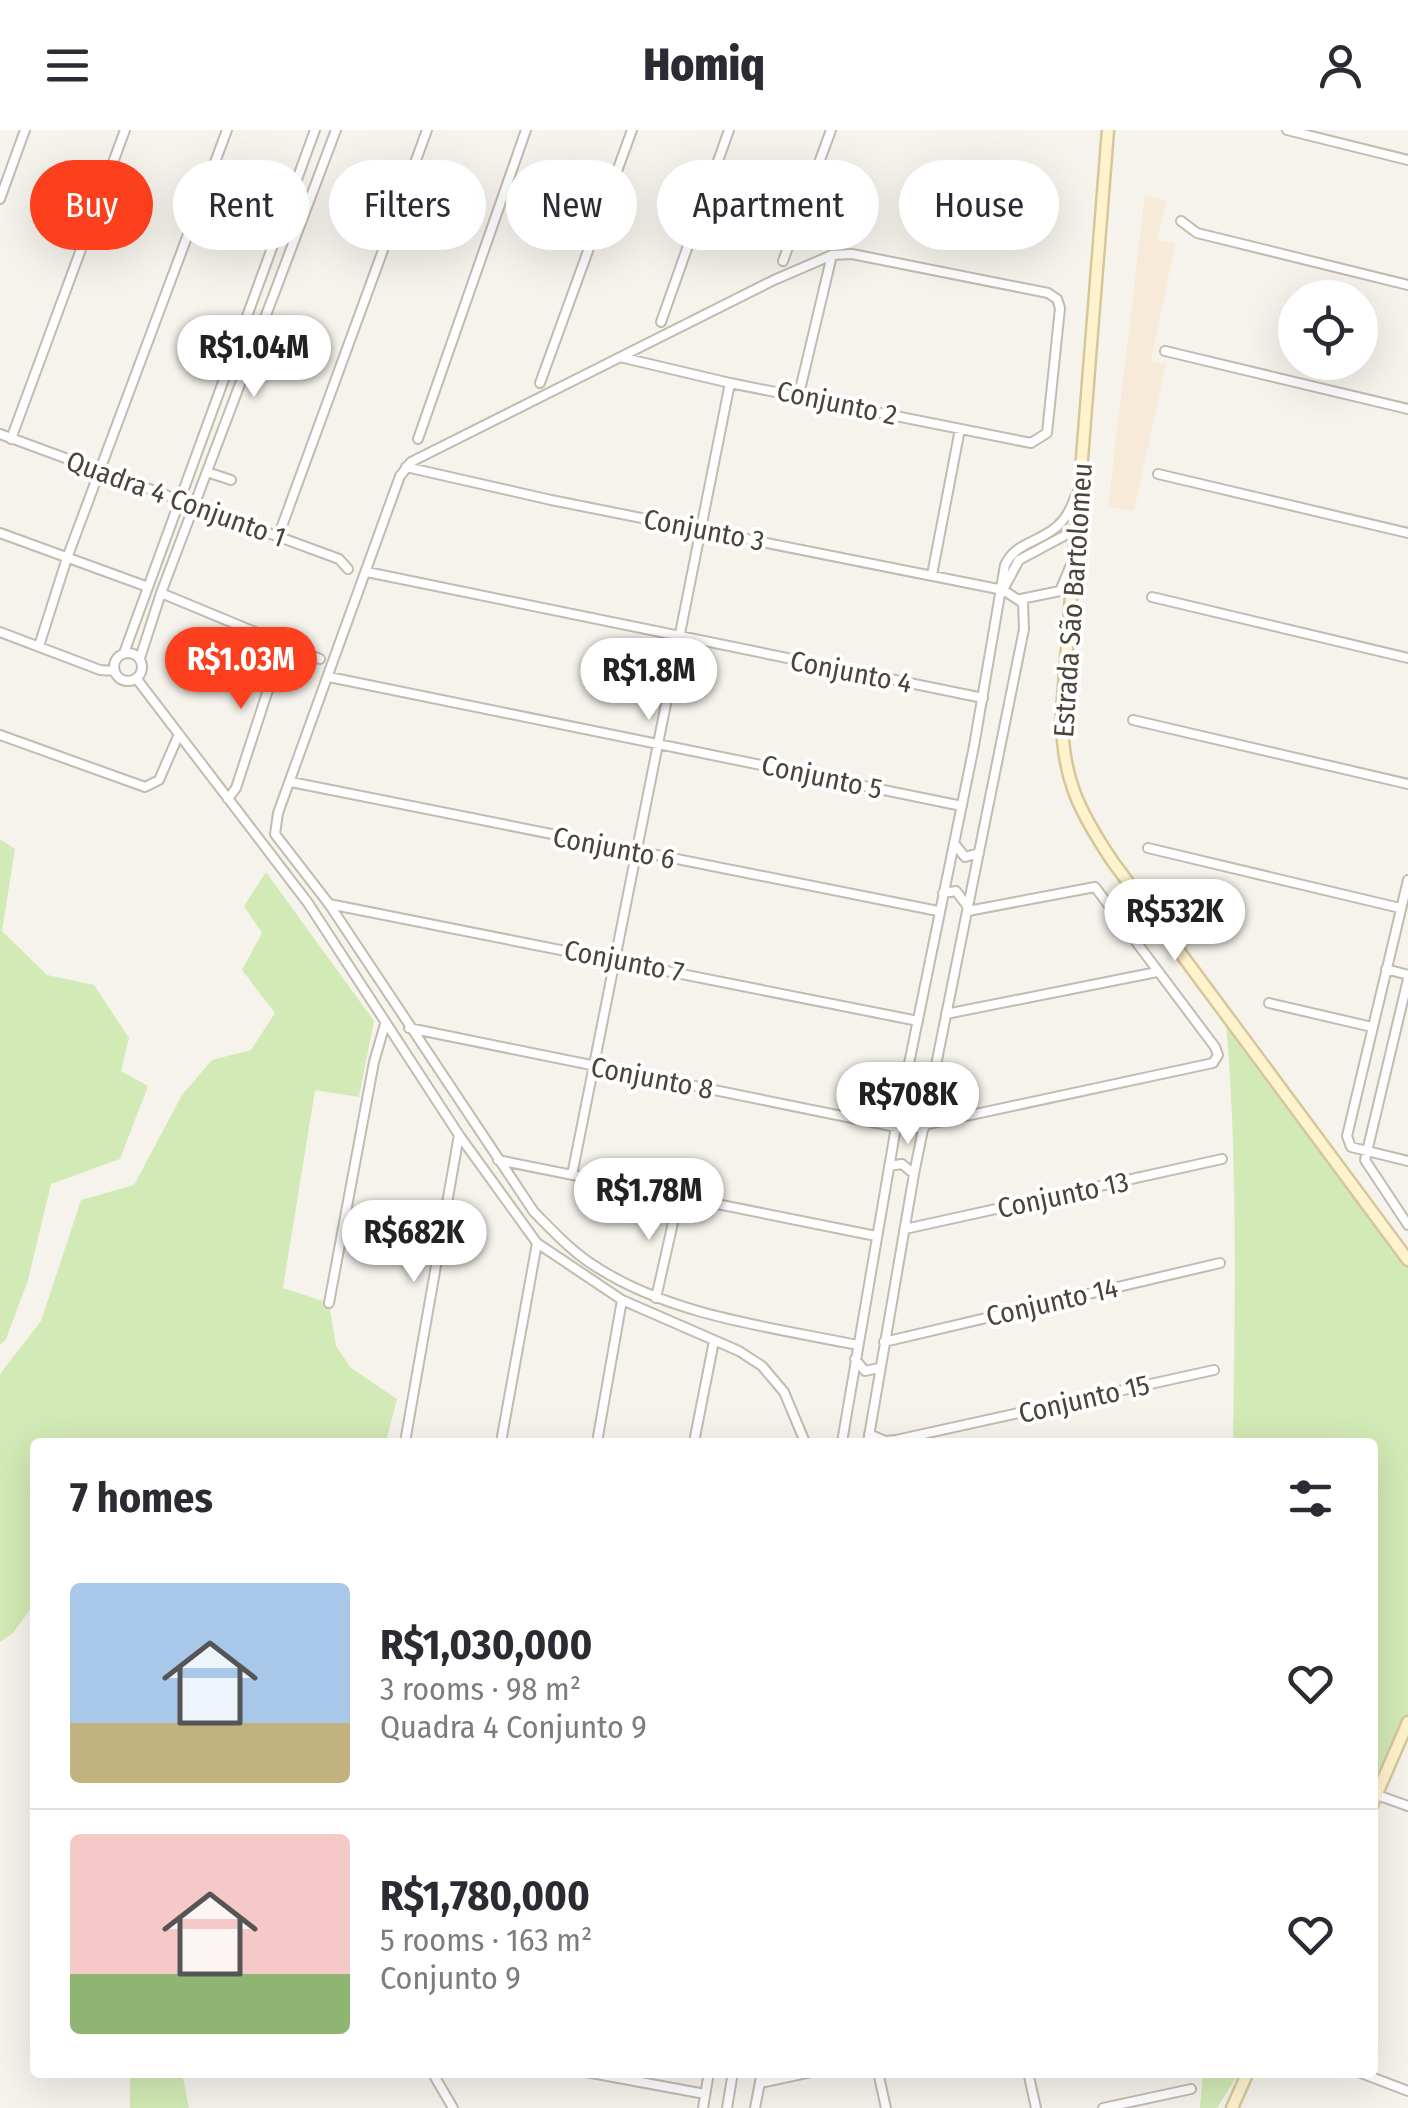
<!DOCTYPE html>
<meta charset="utf-8">
<style>
body{margin:0;font-family:"Fira Sans Condensed",sans-serif;background:#f2f2f3;color:#2b2b33;height:100vh;display:flex;flex-direction:column;font-size:38px;white-space:nowrap}
*{box-sizing:border-box;margin:0}
p{font-size:32px;color:#7c7c81}
.icon{flex:none;width:55px;height:55px;fill:none;stroke:currentColor;stroke-width:2;stroke-linecap:round;stroke-linejoin:round}
.map{position:relative;flex:1;overflow:hidden}
.details{position:absolute;left:30px;top:1308px;width:1348px;height:640px;display:flex;flex-direction:column;background:#fff;border-radius:10px;box-shadow:0 10px 40px #0002}
.details>*{flex:none}
.hud{position:absolute;left:30px;top:30px;width:1350px;height:90px;display:flex;gap:20px}
.controls{position:absolute;left:1278px;top:150px;display:grid;gap:20px}
.controls a{display:grid;place-items:center;width:100px;height:100px;border-radius:50%;background:#fff;box-shadow:0 10px 40px #0002;font-size:50px}
.price{position:absolute;translate:-50% -85px;padding:0 22px;border-radius:35px;background:#fff;color:#222;font-size:32px;line-height:65px;filter:drop-shadow(0 2px 5px #0008)}
.price::after{content:'';position:absolute;left:50%;top:60px;width:30px;height:22px;margin-left:-15px;background:inherit;clip-path:polygon(0 0,100% 0,50% 100%)}
.price.on{background:#fc3f1d;color:#fff}
ul{padding:0;list-style:none}
li{display:flex;align-items:center;gap:30px;height:250px;padding:0 40px}
li+li{border-top:2px solid #e1e1e2}
li span{display:grid;place-items:center;flex:none;width:280px;height:200px;border-radius:10px;color:#555}
li>.icon{margin-inline-start:auto}
span .icon{width:120px;height:120px;fill:#fffc;stroke-width:1}
li b{font-size:42px}
h2{display:flex;justify-content:space-between;align-items:center;height:120px;padding:0 40px;font-size:42px}
.pill{padding:0 35px;border-radius:45px;background:#fff;box-shadow:0 10px 40px #0002;font-size:35px;line-height:90px}
.pill.on{background:#fc3f1d;color:#fff}
header{display:flex;justify-content:space-between;align-items:center;height:130px;padding:0 40px;background:#fff;font-size:45px;font-weight:800}
.map>svg:first-child{display:block}
.commercial{fill:#f7ead8}
.green{fill:#d2eab5}
.lines{fill:none;stroke-linecap:round;stroke-linejoin:round}
.street-casing{stroke:#c2bbae;stroke-width:12}
.secondary-casing{stroke:#d6c79b;stroke-width:15}
.street{stroke:#fff;stroke-width:8}
.secondary{stroke:#fff3cd;stroke-width:10}
.labels{text-anchor:middle;dominant-baseline:central;stroke-width:8;stroke-linejoin:round;paint-order:stroke}
.street-label{font-size:28px;fill:#4b4439;stroke:#fff}
</style>
<header><svg class="icon" aria-label="menu" viewBox="0 0 24 24"><path d="M4 6h16M4 12h16M4 18h16"/></svg>Homiq<svg class="icon" aria-label="person" viewBox="0 0 24 24"><circle cx="12" cy="8" r="4"/><path d="M4 21q1-7 8-7t8 7"/></svg></header>
<div class="map">
<svg width="1408" height="1978" viewBox="0 0 1408 1978">
<rect width="100%" height="100%" fill="#f6f3ec"/>
<path class="commercial" d="M1145,65l22,6 -10,39 18,4 -24,117 15,3 -32,147 -26,-4z"/>
<path class="green" d="M0,709l15,10 -13,82 45,44 47,10 35,53 -8,33 27,15 -28,73 -69,25 -23,96 -22,59 -6,6z
M266,742l108,149 -15,76 -44,-7 -32,198 46,15 7,43 15,22 46,31 -11,43h-351v161l-22,30 -13,9v-268l41,-53 40,-121 53,-15 48,-90 30,-35 39,-10 24,-37 -33,-43 20,-37 -18,-27z
M1225,880l183,248v475l-35,75 -1,-366h-139c2,-144 5,-289 -8,-432z
M130,1943h52l7,35h-59z
M1203,1943h36l-22,35h-17z"/>
<g class="lines">
<g class="street-casing">
<path id="street" d="M1287,0l121,30
M0,69l25,-69
M1181,91l16,12 211,52
M783,131l48,-131
M661,192l68,-192
M1165,221l243,58
M624,228l106,25 301,60 16,-10 13,-125 -3,-9 -9,-6 -196,-39 -20,1 -58,25 -363,182 -11,14 -122,337 -3,21 54,70 205,308c20,20 39,41 64,56 75,48 173,59 259,77
M540,253l92,-253
M799,264l33,-139
M0,304l339,125 9,10
M11,309l114,-309
M418,309l108,-309
M406,337l145,33 452,90 20,13
M207,342l24,8
M1158,344l250,59
M0,403l148,54
M278,407l149,-407
M367,442l616,126
M932,445l28,-146
M1005,456l14,-26 58,-31
M161,463l159,66
M1152,467l256,61
M1021,469l39,-8 10,-24
M0,502l100,38 15,1
M39,516l28,-88 160,-428
M124,523l191,-523
M114 537a14 14 0 1 1 28 0a14 14 0 1 1-28 0Z
M140,528l21,-65 175,-463
M329,547l633,129
M136,548l172,225 151,232 78,108 85,57 117,51 23,15 22,26 21,50
M1133,590l275,64
M0,605l145,52 14,-7 20,-46
M291,652l647,129
M228,669l8,-11 47,-144
M954,713l11,14 14,-4
M1148,718l252,60
M1408,750l-61,256 4,11 57,14
M943,763l13,-2 12,16
M329,774l589,117
M1386,839l22,6
M1408,849l-43,181 43,65
M1269,873l103,24
M946,884l211,-42
M409,898l487,99 28,1
M924,995l289,-62 5,-8 -3,-8 -120,-160 -127,24
M498,1030l378,76
M889,1036l13,-2 12,10
M572,1045l158,-792
M905,1099l317,-70
M656,1168l23,-102
M329,1173l45,-241 11,-38
M884,1212l336,-79
M855,1229l10,12 14,-3
M869,1304l16,7 11,-1 318,-70
M405,1312l54,-307
M501,1312l36,-199
M597,1312l25,-142
M694,1312l20,-101
M842,1312l54,-315 78,-381 31,-181c15,-32 54,-18 70,-68
M868,1312l46,-268 110,-545 -1,-26
M1377,1665l31,11
M432,1942l21,36
M586,1942l119,22
M878,1942l8,36
M1028,1942l8,36
M1358,1942l50,19
M760,1953l52,-11
M703,1978l6,-36
M727,1978l6,-36
M755,1978l7,-36
M1103,1978l88,-19"/>
</g>
<g class="secondary-casing">
<path id="secondary" d="M1108,0l-46,581c-1,65 16,99 51,151l295,398
M1372,1675l36,-83
M1232,1978l16,-36"/>
</g>
<use href="#street" class="street"/>
<use href="#secondary" class="secondary"/>
</g>
<g class="labels">
<g class="street-label">
<text transform="translate(837 273) rotate(12)">Conjunto 2</text>
<text transform="translate(176 369) rotate(20)">Quadra 4 Conjunto 1</text>
<text transform="translate(704 400) rotate(11)">Conjunto 3</text>
<text transform="translate(1073 470) rotate(-86)">Estrada São Bartolomeu</text>
<text transform="translate(851 542) rotate(11)">Conjunto 4</text>
<text transform="translate(822 647) rotate(12)">Conjunto 5</text>
<text transform="translate(614 718) rotate(11)">Conjunto 6</text>
<text transform="translate(624 831) rotate(11)">Conjunto 7</text>
<text transform="translate(652 948) rotate(11)">Conjunto 8</text>
<text transform="translate(1063 1065) rotate(-12)">Conjunto 13</text>
<text transform="translate(1052 1172) rotate(-13)">Conjunto 14</text>
<text transform="translate(1084 1269) rotate(-13)">Conjunto 15</text>
</g>
</g>
</svg>
<div class="controls">
<a><svg class="icon" aria-label="locate" viewBox="0 0 24 24"><circle cx="12" cy="12" r="6"/><path d="M12 2v4M12 18v4M2 12h4M18 12h4"/></svg></a>
</div>
<b class="price" style="left:254px;top:270px">R$1.04M</b>
<b class="price on" style="left:241px;top:582px">R$1.03M</b>
<b class="price" style="left:649px;top:593px">R$1.8M</b>
<b class="price" style="left:1175px;top:834px">R$532K</b>
<b class="price" style="left:908px;top:1017px">R$708K</b>
<b class="price" style="left:649px;top:1113px">R$1.78M</b>
<b class="price" style="left:414px;top:1155px">R$682K</b>
<div class="hud">
<a class="pill on">Buy</a>
<a class="pill">Rent</a>
<a class="pill">Filters</a>
<a class="pill">New</a>
<a class="pill">Apartment</a>
<a class="pill">House</a>
</div>
<section class="details">
<h2>7 homes<svg class="icon" aria-label="filters" viewBox="0 0 24 24"><path d="M4 7h16M4 17h16"/><circle cx="9" cy="7" r="2"/><circle cx="15" cy="17" r="2"/></svg></h2>
<ul>
<li><span style="background:linear-gradient(#a9c7e8 70%,#c2b280 0)"><svg class="icon" aria-label="home" viewBox="0 0 24 24"><path d="M3 11l9-7 9 7M6 9v11h12V9"/></svg></span><div><b>R$1,030,000</b><p>3 rooms · 98 m²</p><p>Quadra 4 Conjunto 9</p></div><svg class="icon" aria-label="heart" viewBox="0 0 24 24"><path d="M12 20l-8-8c-3-5 5-10 8-4 3-6 11-1 8 4z"/></svg></li>
<li><span style="background:linear-gradient(#f6c9c9 70%,#8fb573 0)"><svg class="icon" aria-label="home" viewBox="0 0 24 24"><path d="M3 11l9-7 9 7M6 9v11h12V9"/></svg></span><div><b>R$1,780,000</b><p>5 rooms · 163 m²</p><p>Conjunto 9</p></div><svg class="icon" aria-label="heart" viewBox="0 0 24 24"><path d="M12 20l-8-8c-3-5 5-10 8-4 3-6 11-1 8 4z"/></svg></li>
</ul>
</section>
</div>
